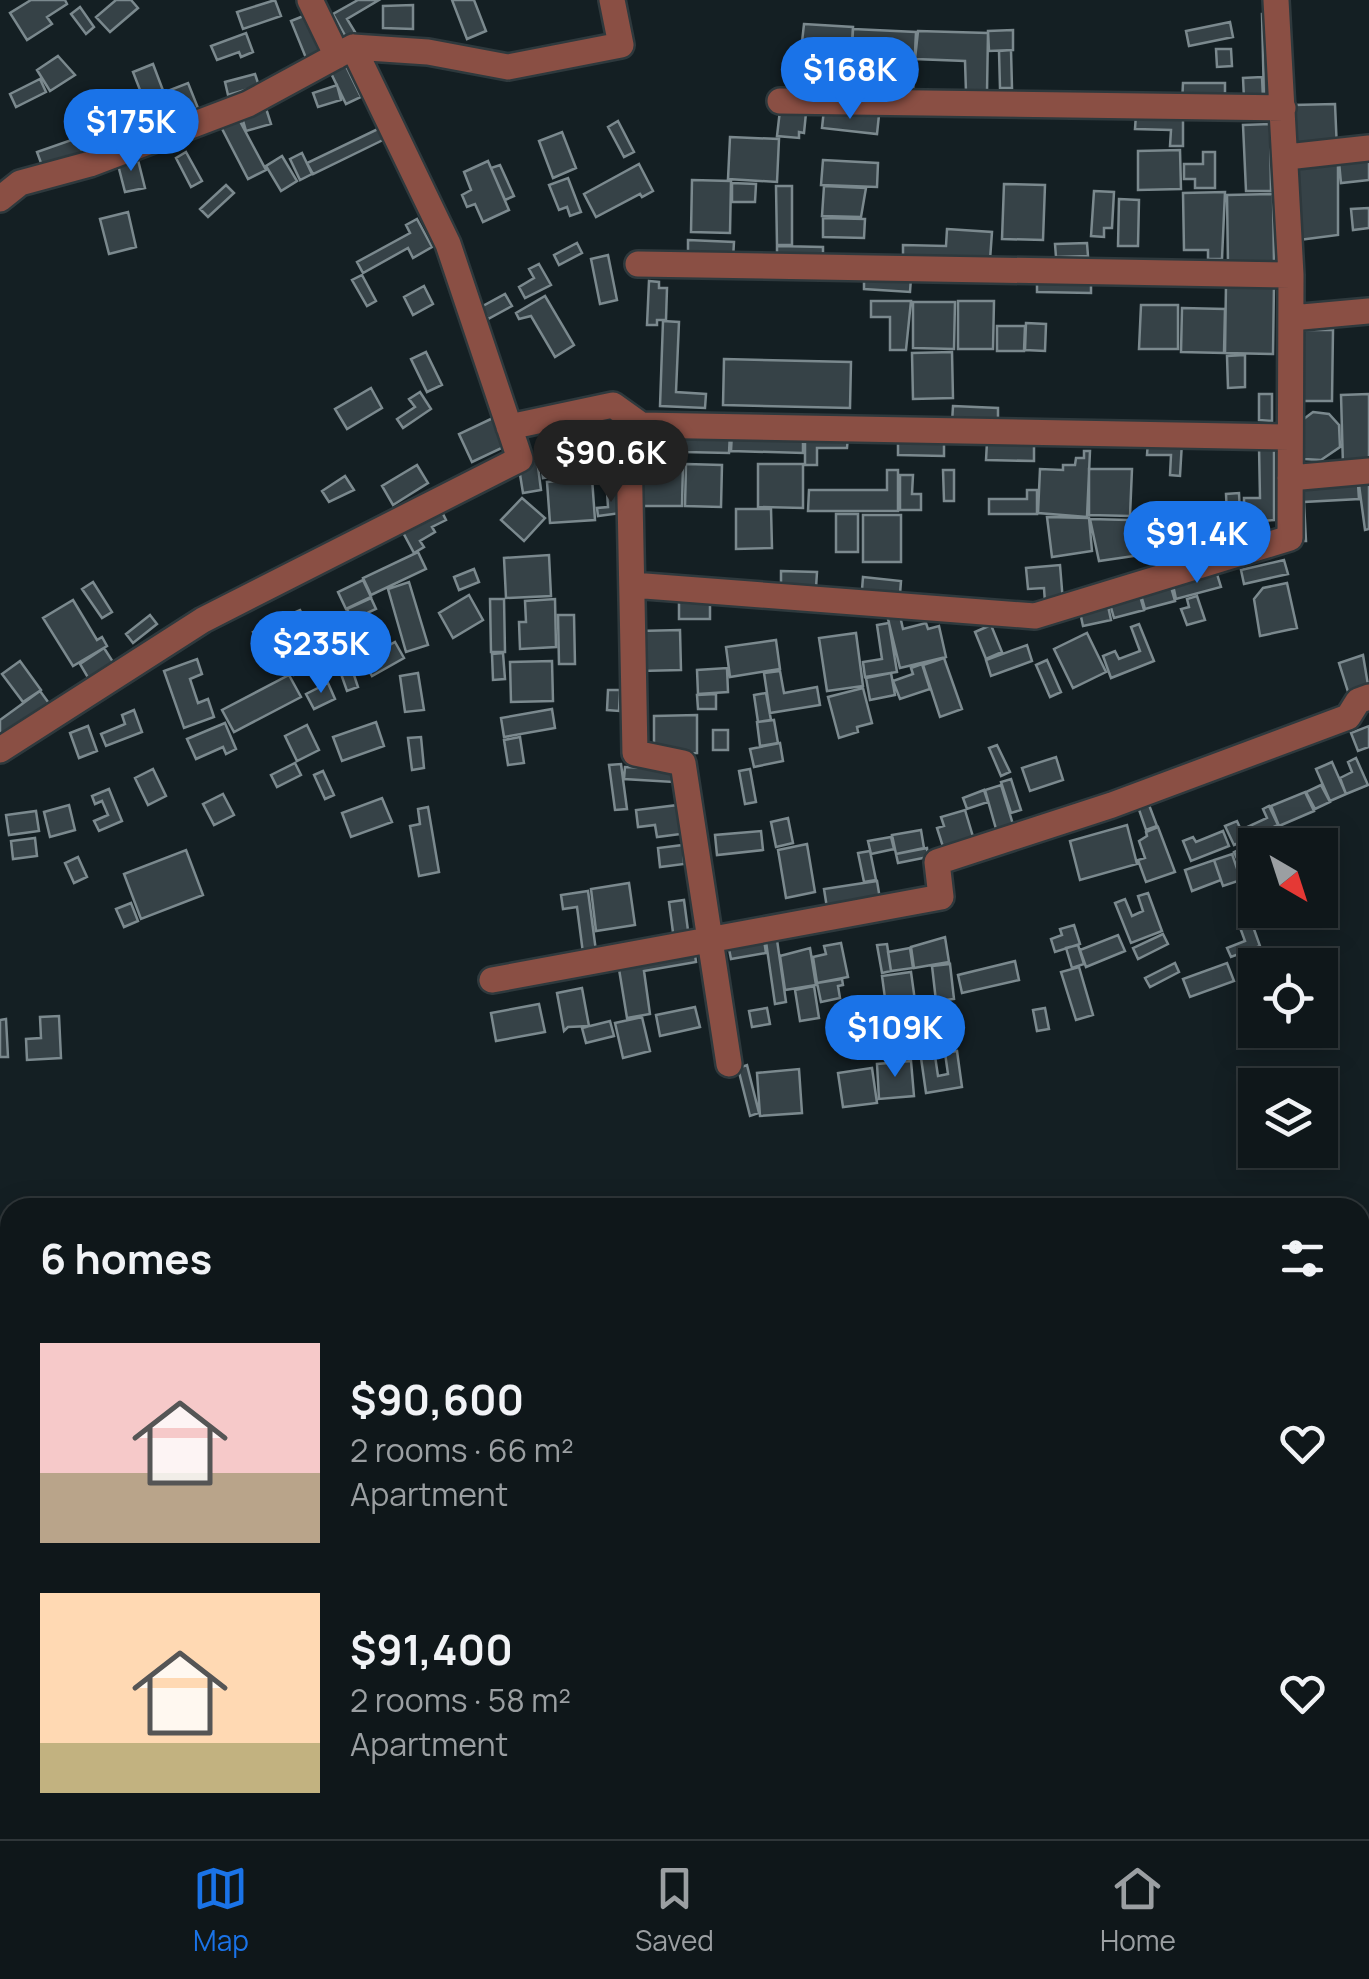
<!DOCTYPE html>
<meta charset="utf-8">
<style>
body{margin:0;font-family:Manrope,sans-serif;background:#1d2427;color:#f1f3f6;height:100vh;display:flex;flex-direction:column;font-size:38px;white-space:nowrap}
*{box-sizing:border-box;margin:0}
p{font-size:32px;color:#9b9fa2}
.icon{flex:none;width:55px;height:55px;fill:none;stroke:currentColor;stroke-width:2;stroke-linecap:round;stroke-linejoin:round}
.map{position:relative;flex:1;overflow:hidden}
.panel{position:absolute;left:0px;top:1198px;width:1370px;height:642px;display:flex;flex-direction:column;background:#0f171a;border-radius:30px 30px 0 0;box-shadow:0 5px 25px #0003,0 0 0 2px #2f3639}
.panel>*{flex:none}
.needle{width:65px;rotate:141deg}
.fabs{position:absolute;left:1238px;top:828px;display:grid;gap:20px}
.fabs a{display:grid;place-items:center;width:100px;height:100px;border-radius:0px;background:#0f171a;box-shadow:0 5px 25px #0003,0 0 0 2px #2f3639;font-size:50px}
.price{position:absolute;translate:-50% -85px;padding:0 22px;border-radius:35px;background:#1a73e8;color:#fff;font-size:32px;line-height:65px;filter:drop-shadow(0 2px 5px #0008)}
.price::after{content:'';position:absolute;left:50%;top:60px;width:30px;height:22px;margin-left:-15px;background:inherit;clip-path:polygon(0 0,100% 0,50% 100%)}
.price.on{background:#222;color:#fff}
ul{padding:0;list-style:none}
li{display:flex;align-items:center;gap:30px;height:250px;padding:0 40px}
li span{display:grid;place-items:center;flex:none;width:280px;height:200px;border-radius:0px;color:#555}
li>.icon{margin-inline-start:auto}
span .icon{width:120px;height:120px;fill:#fffc;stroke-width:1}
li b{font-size:42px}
h2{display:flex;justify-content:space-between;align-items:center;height:120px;padding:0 40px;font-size:42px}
.tab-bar{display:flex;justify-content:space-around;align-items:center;height:140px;border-top:2px solid #2f3639;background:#0f171a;font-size:28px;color:#9b9fa2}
.tab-bar a{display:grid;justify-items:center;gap:5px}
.tab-bar .on{color:#1a73e8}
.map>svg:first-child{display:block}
.building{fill:#364247;stroke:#7b898e;stroke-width:2.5}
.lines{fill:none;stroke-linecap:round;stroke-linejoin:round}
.minor-casing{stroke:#2e393d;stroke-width:30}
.minor{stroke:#8a4f44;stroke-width:25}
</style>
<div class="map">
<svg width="1369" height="1839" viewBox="0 0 1369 1839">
<rect width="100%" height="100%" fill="#141f23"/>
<path class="building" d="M31,0h34l2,4 -20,13 5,7 -25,16 -17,-27z
M116,0h15l7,8 -28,24 -14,-15z
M275,0l6,16 -38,13 -6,-17z
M358,0h21l-32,19 8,13 -9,5 -13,-23z
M452,0h22l12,31 -19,8z
M413,5v24l-30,-1v-22z
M80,7l14,20 -8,7 -15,-20z
M311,13l14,38 -19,7 -15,-37z
M1262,14h12l2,87h-12z
M1230,22l3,15 -44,9 -3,-15z
M804,24l49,3 -5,69 -20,-1 3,-51 -29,-2z
M853,29l63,3 -3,62 -21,-1 2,-38 -42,-3z
M1013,30v20l-24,1 -1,-20z
M918,31l70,2 -1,59h-21l-1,-31 -50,-2z
M246,33l7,19 -12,5 -2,-5 -22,8 -6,-14z
M1216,49h15l1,17 -15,1z
M1011,50l1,38h-12l-1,-37z
M58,56l17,19 -25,16 -13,-21z
M343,60l18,37 -15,7 -18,-37z
M153,64l14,37 -20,7 -14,-36z
M255,74l4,12 -31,9 -3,-13z
M1262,77l1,21 -19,1 -1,-21z
M40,79l6,13 -30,15 -6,-13z
M851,80l37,1 -1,16 -37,-1z
M188,83l10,25 -23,9 -10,-25z
M1183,83h42v21h-43z
M337,85l4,15 -23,7 -5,-14z
M264,102l7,22 -25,7 -6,-21z
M1335,104l2,46 -42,2 -2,-47z
M824,109l55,6 -2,19 -55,-6z
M780,110l26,3 -2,20 -5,-1v6l-22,-2z
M235,112l31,58 -18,9 -30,-58z
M1136,114l47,1v31h-13l1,-16 -36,-1z
M618,121l16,31 -10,5 -16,-30z
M1270,124l1,67h-25l-3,-66z
M380,128l5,11 -72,35 -6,-11z
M562,132l14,36 -23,10 -14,-37z
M730,137l49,2 -2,43 -49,-3z
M77,138l8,21 -40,15 -8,-22z
M1180,150l1,39 -43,1v-39z
M186,152l16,29 -11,6 -15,-29z
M1203,152h12v36h-20v-9h-11v-15h19z
M302,153l10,21 -12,6 -10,-21z
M137,156l8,32 -20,4 -8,-31z
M282,156l15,25 -16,10 -15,-25z
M1369,159v21l-28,3 -2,-21z
M823,160l55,3 -1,24 -56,-2z
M488,161l21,49 -26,12 -8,-18 -8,3 -5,-12 9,-5 -7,-18z
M639,164l14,27 -11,6 -2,-3 -44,23 -12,-23z
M1292,164h46v71l-47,6z
M500,165l14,31 -9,4 -14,-32z
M568,178l13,34 -11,4 -3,-9 -8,3 -10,-25z
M692,180l39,1 -1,52 -39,-1z
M732,183l24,1 -1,18h-23z
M1004,184l41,1 -2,55 -41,-1z
M226,185l8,8 -26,24 -8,-8z
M776,186h16v59h-15z
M824,186l42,2 -5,29 -39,-1z
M1094,191l20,1 -2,36h-8v9l-13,-1z
M1225,192l-3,67h-14v-9h-24l-1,-57z
M1273,194l1,70 -46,1 -1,-70z
M1119,199l20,1 -1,46h-20z
M1369,208v20l-16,2 -2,-21z
M128,212l8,35 -27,7 -9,-35z
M823,218l42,1 -1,19 -41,-1z
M417,219l15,28 -19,11 -5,-10 -45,25 -6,-11 53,-29 -4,-8z
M947,229l45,3 -2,28 -87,-4v-11l43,1z
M688,240l46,2 -1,17 -45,-1z
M577,243l5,10 -23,12 -5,-10z
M1087,243l1,13 -32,1 -1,-13z
M777,246l46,1v10h-46z
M608,255l9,45 -17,4 -9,-45z
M539,264l12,21 -26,13 -6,-11 15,-9 -5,-9z
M362,275l14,26 -9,5 -15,-26z
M864,276l47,2 -1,14 -46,-3z
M1037,276l54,1v16l-54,-1z
M649,281l10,1v6h8l-1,32h-9v5h-10z
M1226,284h48l-1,70 -48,-1z
M424,286l9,18 -20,11 -9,-18z
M505,294l7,12 -24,13 -7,-12z
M545,296l29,49 -19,12 -24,-41 -12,3 -3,-6z
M871,301h40l-5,49h-16v-33h-19z
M958,301h36l-1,48h-35z
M913,302h42l-1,47 -41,-1z
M1141,305h37v44h-39z
M1182,308l43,1 -1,44 -43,-1z
M663,321l16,1 -3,70 30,2 -1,14 -45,-2z
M1026,323l20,1 -1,27 -20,-1z
M997,326h28l-1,25h-27z
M1293,330h40l-1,71h-40z
M426,352l16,33 -15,7 -16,-33z
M952,352l1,46 -40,1 -1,-46z
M1245,355v32l-17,1 -1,-32z
M724,359l127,3 -1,46 -127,-3z
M371,388l11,20 -35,21 -12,-20z
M420,392l11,17 -28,19 -6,-9 18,-12 -6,-8z
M1259,394h13v27l-13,-1z
M1369,394v71l-26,1 -2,-71z
M953,406l45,2v17l-46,-2z
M1313,412l16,2 10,11 1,22 -19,13 -17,-1 -13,-17 6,-18z
M618,414l2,15 -43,6 -2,-15z
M493,418l13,28 -34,16 -13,-28z
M685,432l45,1 -1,20 -45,-1z
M732,432l71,2v19l-72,-2z
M805,436h43l-1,12h-30v17h-12z
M898,440h46v16l-46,-1z
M1148,441l34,1 -2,34 -10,-1 1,-20h-24z
M987,442l47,1v18l-48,-1z
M1259,446h15v74l-15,1v-7h-15v-16h16z
M577,448l3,25 -37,5 -3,-25z
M1084,451h6l-3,66 -49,-4 2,-44 23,1v-5h12l1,-7h8z
M592,452l1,8 17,-3 2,11 -30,4 -2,-18z
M537,459l4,31 -18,3 -5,-31z
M639,464h44l-1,42h-43z
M686,464l36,1 -1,42 -36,-1z
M758,464h45v44l-45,-1z
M417,465l11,18 -35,22 -11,-19z
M1089,469h43l-2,47 -41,-1z
M887,470h11v41h-90l1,-21h78z
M943,470h11v31h-10z
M900,475h13l-1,19h9v16h-21z
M345,476l9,14 -25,12 -7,-11z
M592,478l3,42 -45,3 -3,-41z
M1358,484l1,15 -55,3 2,39h-12l-3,-53z
M1369,484v45l-4,1 -6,-45z
M1027,490h10v24h-48v-15h38z
M619,491l2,22 -23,3 -1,-8 11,-1 -1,-15z
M1239,493l1,22 -13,1 -1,-22z
M522,498l23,20 -21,23 -23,-21z
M438,504l8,16 -14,7 3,5 -15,9 4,6 -10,6 -15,-28z
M736,509h35l1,39 -36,1z
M836,514h22v38h-22z
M1209,514l6,24 -8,2 -4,-12 -19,5 -3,-12z
M863,515h38v47h-38z
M1047,517l42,1 3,33 -40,6z
M1090,519l39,1 5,36 -35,5z
M1179,519l10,36 -12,3 -2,-9 -21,6 -7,-27z
M418,552l8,17 -55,26 -8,-17z
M549,555l2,41 -45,2 -2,-40z
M1284,560l4,14 -44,10 -3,-14z
M1060,565l3,37 -18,1 -1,-15 -16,1 -2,-21z
M474,569l5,13 -20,8 -5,-13z
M781,571l36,1 -1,16 -35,-1z
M1217,574l4,13 -45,12 -3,-14z
M863,577l38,4 -1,13 -38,-4z
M363,580l8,17 -25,12 -8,-17z
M93,582l19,30 -10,6 -20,-29z
M409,582l19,63 -22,7 -18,-63z
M1287,583l10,45 -37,8 -6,-37 9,-11z
M1171,587l4,14 -30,8 -4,-14z
M469,595l14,25 -30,18 -14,-25z
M1140,596l4,14 -30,8 -4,-14z
M1197,596l8,24 -18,5 -6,-16 8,-2 -2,-8z
M371,598l5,11 -24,11 -5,-11z
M490,599h14l1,53h-14z
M555,599l1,48 -36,2 -1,-27h7l-1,-21z
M73,600l24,40 5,-3 5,9 -34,20 -30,-48z
M679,600l31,1v18h-31z
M1108,606l3,14 -28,6 -3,-14z
M300,610l8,15 -47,23 -8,-16 20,-9 -2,-5 9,-4 2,4z
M150,615l7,9 -24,19 -7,-9z
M558,615h16l1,49h-16z
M887,615l13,1 3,13 23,-6 2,6 11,-3 7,31 -46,11z
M889,623l8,49 -32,5 -2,-15 19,-3 -5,-34z
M337,624l21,63 -11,4 -22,-63z
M1139,624l15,37 -43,17 -8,-22 12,-5 4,8 21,-8 -9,-24z
M991,625l11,27 -16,7 -11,-27z
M680,630l1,40 -41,1 -2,-40z
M856,633l7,53 -36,5 -8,-53z
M1087,633l19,39 -33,16 -19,-39z
M295,636l5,13 10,-5 9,21 -25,10 -14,-33z
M776,640l4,29 -50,8 -4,-30z
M395,642l9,16 -32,18 -9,-16z
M1027,645l5,16 -41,15 -5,-16z
M104,648l11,17 -25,16 -10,-17z
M503,653l2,26 -12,1 -1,-26z
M1363,655l6,36 -19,7 -11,-35z
M944,658l18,51 -22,8 -17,-52z
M197,659l5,15 -12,5 8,24 10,-4 6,18 -30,11 -20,-57z
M1047,660l14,32 -11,5 -14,-32z
M20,661l21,29 -18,12 -21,-28z
M552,661l1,40 -42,1 -1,-40z
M922,664l8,25 -30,10 -7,-18 20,-7 -2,-6z
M727,668l1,24 -30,2 -1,-24z
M780,671l4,22 33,-6 3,18 -50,8 -6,-40z
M418,673l6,37 -19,2 -5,-36z
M891,673l4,22 -25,5 -4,-22z
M289,675l12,22 -67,35 -12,-22z
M328,683l7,16 -21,10 -8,-15z
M863,688l9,35 -15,4 1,5 -19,6 -11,-41z
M608,690h12l-1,21 -12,-1z
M40,691l11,15 -51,36v-22z
M766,693l5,27 -13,2 -4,-27z
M716,694v15h-18l-1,-14z
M552,709l3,19 -51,9 -3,-19z
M134,710l8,22 -36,14 -5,-12 24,-10 -3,-9z
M697,715v38l-43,1v-38z
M774,720l4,23 -18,3 -3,-24z
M376,722l8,24 -42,15 -9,-24z
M225,723l11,26 -10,5 -3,-7 -27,12 -9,-20z
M307,725l12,25 -22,11 -12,-25z
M88,726l9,25 -18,7 -9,-25z
M1369,726v21l-11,4 -7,-18z
M713,730h15v20h-15z
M421,737l3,31 -12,2 -4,-32z
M520,737l4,26 -16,2 -4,-25z
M780,743l3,18 -29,6 -4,-18z
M997,745l13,27 -9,4 -12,-28z
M1056,757l7,23 -33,11 -8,-23z
M1356,758l12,27 -22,9 -6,-16 12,-6 -4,-10z
M1332,762l14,32 -16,7 -14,-32z
M295,763l6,12 -24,12 -6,-12z
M621,764l6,45 -12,1 -6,-45z
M625,767l49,2 -1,13 -49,-3z
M153,769l13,27 -18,9 -13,-27z
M750,769l6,33 -11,2 -6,-33z
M323,771l11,24 -9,4 -11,-24z
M1011,779l10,31 -10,3 -10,-31z
M1001,785l14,46 -17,5 -13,-46z
M1321,785l9,17 -15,7 -9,-17z
M109,789l13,32 -23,10 -5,-10 14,-6 -6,-14 -7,3 -3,-8z
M984,790l4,12 -21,7 -4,-11z
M1305,792l9,19 -35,15 -8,-20z
M223,794l11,21 -20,10 -11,-21z
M1146,797l11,29 -11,4 -10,-29z
M382,798l10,24 -41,15 -9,-24z
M69,805l6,25 -25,7 -6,-25z
M678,805l3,29 -24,3 -2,-12 -17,2 -2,-17z
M1269,806l9,19 -44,20 -9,-19 12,-5 4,9 26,-12 -4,-9z
M428,807l11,65 -20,4 -9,-50 10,-2 -2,-15z
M965,810l9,30 -30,10 -7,-22 7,-2 -3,-9z
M36,811l3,20 -30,4 -3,-20z
M788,818l5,25 -17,4 -5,-25z
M1127,825l10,39 -57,16 -10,-39z
M1158,827l17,45 -29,10 -8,-22 7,-2 -6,-17 8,-5 -1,-4z
M921,830l3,18 -28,6 -4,-19z
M761,831l2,19 -46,5 -2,-20z
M1223,831l6,15 -38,15 -8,-20 10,-4 3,5z
M891,837l3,12 -23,5 -3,-13z
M35,838l2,18 -24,3 -2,-18z
M1260,840l2,5h-7v16l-14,6 -7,-15z
M807,844l8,48 -29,6 -8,-48z
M683,845l1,19 -24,3 -2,-19z
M927,848l1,9 -30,6 -2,-9z
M186,850l17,45 -62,24 -17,-45z
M870,851l6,29 -12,2 -6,-29z
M1232,854l9,26 -18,6 -9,-26z
M78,857l9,20 -13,6 -9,-20z
M1214,860l7,20 -29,11 -7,-21z
M877,881l3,18 -53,9 -3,-19z
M629,883l6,42 -39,6 -5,-42z
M588,891l8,60 -13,2 -6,-46 -14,2 -2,-14z
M1148,893l14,38 -31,12 -16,-40 10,-4 7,17 11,-5 -5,-15z
M684,900l5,38 -15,2 -5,-38z
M131,903l7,18 -14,6 -8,-18z
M1250,918l10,28 -29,11 -4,-9 18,-7 -7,-19z
M1074,925l6,19 -25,8 -4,-13 11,-4 -2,-6z
M763,933l3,20 -35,6 -4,-20z
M776,933l10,69 -11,2 -10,-69z
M1163,934l5,10 -30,15 -5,-11z
M1118,935l7,16 -39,16 -6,-17z
M945,937l4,25 -35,6 -3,-21z
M841,943l7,34 -31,6 -4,-26 13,-3 -2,-8z
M887,944l4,27 -9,2 -5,-28z
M1078,945l6,19 -12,4 -6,-20z
M694,946l2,16 -52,9 6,43 -23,4 -10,-61z
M810,948l6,37 -31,5 -5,-34z
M910,948l3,20 -22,3 -3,-19z
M1015,961l4,19 -57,13 -4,-18z
M1175,963l4,9 -29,15 -5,-9z
M1227,963l7,18 -44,16 -7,-18z
M950,964l4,35 -18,2 -4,-35z
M1079,967l14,48 -17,5 -15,-48z
M911,972l5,36 -29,5 -5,-37z
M842,979l1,6 -5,1 2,12 -19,4 -4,-19z
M814,986l5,32 -19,3 -5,-31z
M582,988l7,38 -21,1 -4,4 -7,-38z
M539,1004l6,28 -49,9 -5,-28z
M695,1007l5,20 -40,9 -4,-21z
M884,1007l4,22 -13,2 -3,-22z
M767,1008l3,16 -18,3 -3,-16z
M1045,1008l4,21 -12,2 -4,-21z
M59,1016l2,42 -34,2 -1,-21 15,-1 -1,-21z
M642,1017l8,34 -27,7 -8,-35z
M6,1019l2,38h-8v-37z
M610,1021l4,15 -28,7 -4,-15z
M957,1051l5,36 -36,6 -5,-35 14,-2 3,20 10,-2 -3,-21z
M911,1061l3,35 -35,3 -2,-35z
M747,1065l12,48 -9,3 -12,-48z
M872,1068l5,35 -34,4 -5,-34z
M799,1069l3,44 -42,3 -3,-43z
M1362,1602l7,19v27l-6,2 -3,-9z
M1288,1830h38l1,9h-38z"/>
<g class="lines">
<g class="minor-casing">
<path id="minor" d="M310,0l27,56
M780,101l503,7
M1287,157l82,-9
M0,199l20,-16 70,-19 158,-60 105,-57
M638,264l653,11
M1291,318l78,-7
M641,425l-12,21 6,307 48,10 46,301
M509,427l104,-22 28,20 649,12
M1290,478l79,-7
M632,585l403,31 255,-78 1,-263 -15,-275
M0,750l203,-130 317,-161 -72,-215 -95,-197 75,5 80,15 113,-22 -9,-45
M492,980l449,-83 -4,-35 175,-57 236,-88 10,-16 11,-4"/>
</g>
<use href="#minor" class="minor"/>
</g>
</svg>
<div class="fabs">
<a><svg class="needle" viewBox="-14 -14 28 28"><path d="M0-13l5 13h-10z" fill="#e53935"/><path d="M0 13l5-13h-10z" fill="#9b9fa2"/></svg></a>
<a><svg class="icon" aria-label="locate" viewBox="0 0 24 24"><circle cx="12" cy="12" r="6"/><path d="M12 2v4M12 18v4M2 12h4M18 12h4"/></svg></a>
<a><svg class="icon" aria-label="layers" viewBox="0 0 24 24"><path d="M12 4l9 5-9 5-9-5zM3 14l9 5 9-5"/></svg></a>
</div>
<b class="price" style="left:850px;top:122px">$168K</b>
<b class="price" style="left:131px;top:174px">$175K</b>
<b class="price on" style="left:611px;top:505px">$90.6K</b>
<b class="price" style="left:1197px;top:586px">$91.4K</b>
<b class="price" style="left:321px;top:696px">$235K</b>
<b class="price" style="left:895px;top:1080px">$109K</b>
<section class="panel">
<h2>6 homes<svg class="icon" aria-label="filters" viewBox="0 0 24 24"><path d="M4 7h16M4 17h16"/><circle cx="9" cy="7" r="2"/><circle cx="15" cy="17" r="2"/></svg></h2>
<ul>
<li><span style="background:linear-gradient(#f6c9c9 65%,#b9a48a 0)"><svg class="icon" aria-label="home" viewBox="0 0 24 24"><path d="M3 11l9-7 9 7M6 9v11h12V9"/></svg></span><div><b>$90,600</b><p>2 rooms · 66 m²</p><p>Apartment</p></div><svg class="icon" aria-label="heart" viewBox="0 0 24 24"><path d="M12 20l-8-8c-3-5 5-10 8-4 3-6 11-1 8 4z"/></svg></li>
<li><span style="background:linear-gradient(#ffd9b3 75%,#c2b280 0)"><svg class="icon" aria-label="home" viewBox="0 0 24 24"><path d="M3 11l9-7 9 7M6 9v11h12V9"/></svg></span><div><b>$91,400</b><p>2 rooms · 58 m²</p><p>Apartment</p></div><svg class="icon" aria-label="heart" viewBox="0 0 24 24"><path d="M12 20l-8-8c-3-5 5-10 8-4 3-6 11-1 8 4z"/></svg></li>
</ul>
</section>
</div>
<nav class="tab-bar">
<a class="on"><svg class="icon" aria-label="map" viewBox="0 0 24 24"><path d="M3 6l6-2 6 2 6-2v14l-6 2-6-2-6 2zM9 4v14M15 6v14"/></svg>Map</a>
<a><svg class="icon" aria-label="saved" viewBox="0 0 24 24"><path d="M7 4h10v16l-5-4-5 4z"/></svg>Saved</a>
<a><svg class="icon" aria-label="home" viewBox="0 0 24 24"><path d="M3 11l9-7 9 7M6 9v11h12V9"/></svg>Home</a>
</nav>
